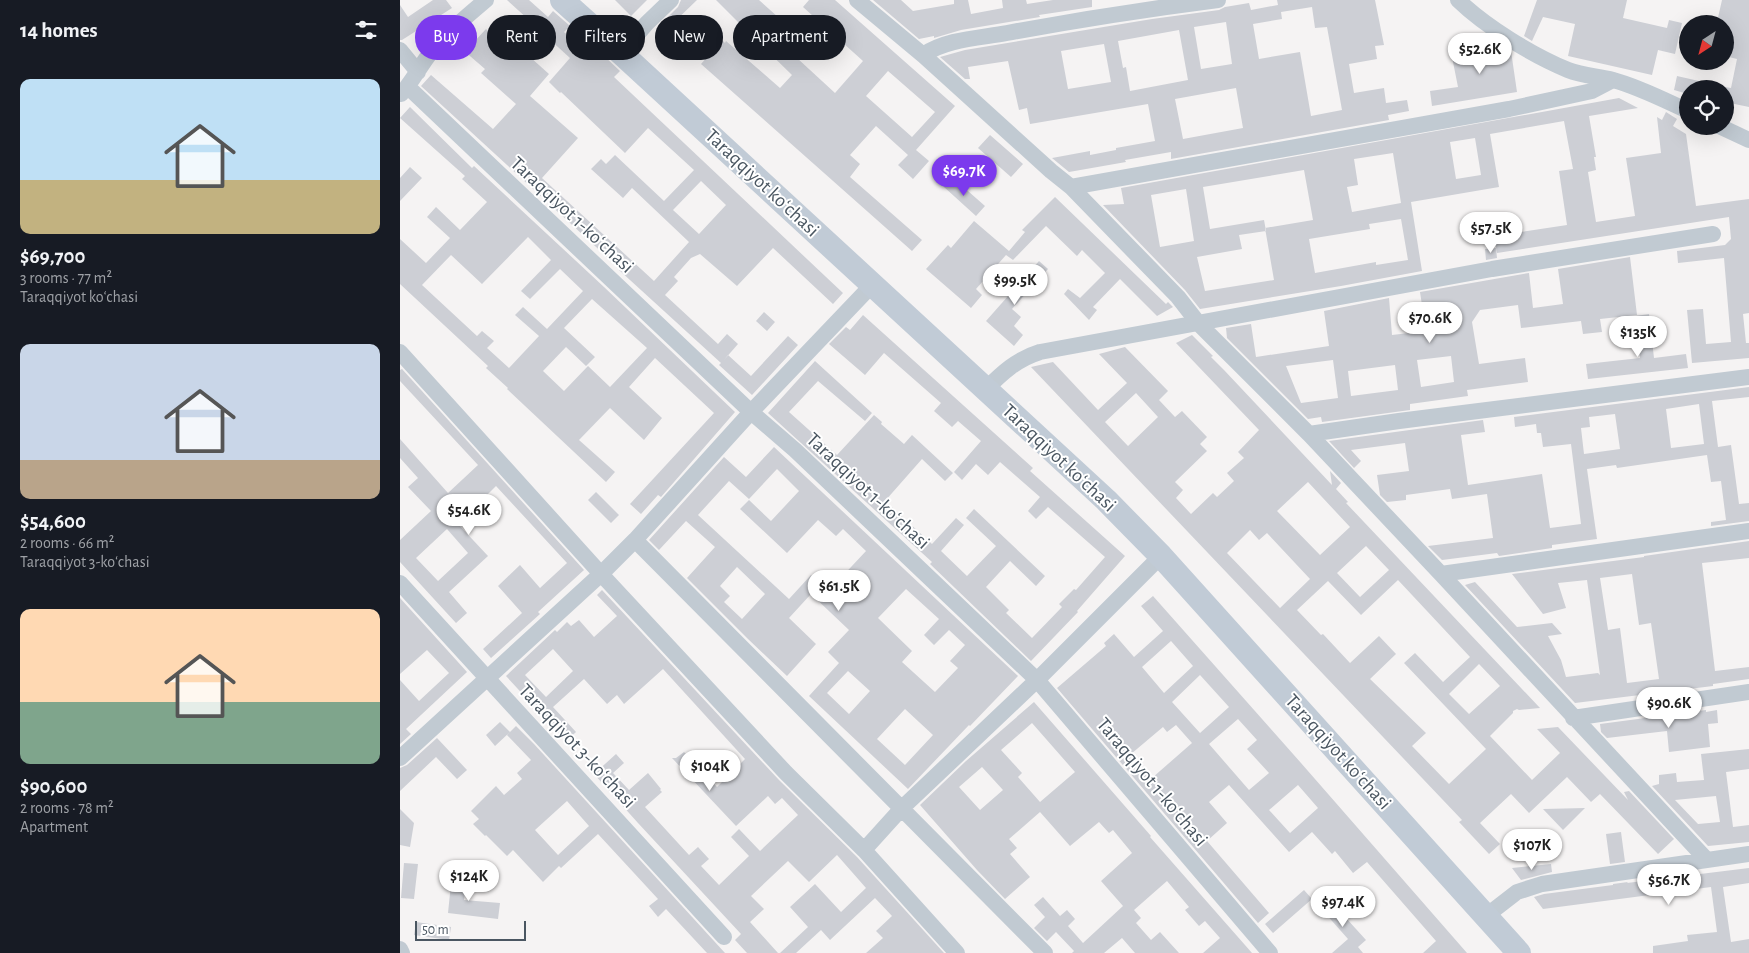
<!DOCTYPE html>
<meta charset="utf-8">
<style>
body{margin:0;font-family:"Alegreya Sans",sans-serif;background:#242831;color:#f1f3f6;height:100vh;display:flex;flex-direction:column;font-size:19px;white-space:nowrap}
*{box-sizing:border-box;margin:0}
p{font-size:16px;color:#9ea1a6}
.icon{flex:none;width:28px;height:28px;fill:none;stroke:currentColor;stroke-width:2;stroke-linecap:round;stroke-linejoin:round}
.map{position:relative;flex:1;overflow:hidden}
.panel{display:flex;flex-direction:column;background:#171b24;width:400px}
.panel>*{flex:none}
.hud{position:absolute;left:15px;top:15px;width:475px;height:45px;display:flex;gap:10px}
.needle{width:32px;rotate:216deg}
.tools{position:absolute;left:1279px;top:15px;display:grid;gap:10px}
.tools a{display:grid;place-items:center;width:55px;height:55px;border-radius:50%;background:#171b24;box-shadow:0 5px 20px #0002;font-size:25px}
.scale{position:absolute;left:15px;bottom:12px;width:111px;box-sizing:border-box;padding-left:5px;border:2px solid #4a5661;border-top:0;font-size:14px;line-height:18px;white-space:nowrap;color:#4a5661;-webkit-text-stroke:4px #fff;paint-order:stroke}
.price{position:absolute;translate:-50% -42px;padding:0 11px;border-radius:18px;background:#fff;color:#222;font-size:16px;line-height:32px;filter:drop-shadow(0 1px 2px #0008)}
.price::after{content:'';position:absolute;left:50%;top:30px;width:15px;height:11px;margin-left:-8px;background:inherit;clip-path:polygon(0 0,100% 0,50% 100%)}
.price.active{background:#7c3aed;color:#fff}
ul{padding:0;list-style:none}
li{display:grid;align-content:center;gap:10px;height:265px;padding:0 20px}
li span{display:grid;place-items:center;height:155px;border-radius:10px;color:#555}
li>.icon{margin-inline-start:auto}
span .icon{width:90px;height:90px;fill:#fffc;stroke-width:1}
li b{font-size:21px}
h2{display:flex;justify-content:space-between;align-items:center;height:60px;padding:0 20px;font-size:21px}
.tag{padding:0 18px;border-radius:22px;background:#171b24;box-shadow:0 5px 20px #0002;font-size:18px;line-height:45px}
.tag.active{background:#7c3aed;color:#fff}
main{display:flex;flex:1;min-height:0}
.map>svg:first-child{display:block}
.building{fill:#cdcfd5;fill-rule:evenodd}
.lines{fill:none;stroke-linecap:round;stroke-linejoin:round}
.street{stroke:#c1cad2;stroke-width:16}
.secondary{stroke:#c1cbd6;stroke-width:24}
.labels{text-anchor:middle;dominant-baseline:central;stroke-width:4;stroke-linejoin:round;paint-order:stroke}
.street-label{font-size:20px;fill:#4a5661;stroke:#fff}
</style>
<main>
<section class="panel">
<h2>14 homes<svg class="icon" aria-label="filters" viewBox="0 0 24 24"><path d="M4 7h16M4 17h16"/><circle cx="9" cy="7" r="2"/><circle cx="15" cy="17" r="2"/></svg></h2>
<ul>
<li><span style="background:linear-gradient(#bfe0f5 65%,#c2b280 0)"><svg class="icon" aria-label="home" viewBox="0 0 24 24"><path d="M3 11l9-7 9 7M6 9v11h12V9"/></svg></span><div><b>$69,700</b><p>3 rooms · 77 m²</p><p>Taraqqiyot koʻchasi</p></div></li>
<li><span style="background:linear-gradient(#c9d6e8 75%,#b9a48a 0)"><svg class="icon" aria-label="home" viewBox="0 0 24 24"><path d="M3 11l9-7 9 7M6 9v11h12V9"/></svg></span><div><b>$54,600</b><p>2 rooms · 66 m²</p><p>Taraqqiyot 3-koʻchasi</p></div></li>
<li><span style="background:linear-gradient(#ffd9b3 60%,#7fa58c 0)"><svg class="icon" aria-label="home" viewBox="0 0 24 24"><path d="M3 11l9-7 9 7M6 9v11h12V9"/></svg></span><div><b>$90,600</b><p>2 rooms · 78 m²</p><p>Apartment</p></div></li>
</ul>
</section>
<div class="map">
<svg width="1349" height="953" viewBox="0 0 1349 953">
<rect width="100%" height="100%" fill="#f5f3f3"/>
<path class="building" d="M33,0h13l6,8 -50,32h-2v-35l8,12z
M107,0h22l19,17 5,-6 17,15 -6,6 32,28 6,-6 18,17 -6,6 229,216 -10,11 -60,-56 -36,38 -37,-32 -9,4 -17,19 4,4 -13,14 53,49 9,-10 11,10 -14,16 4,-5 23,21 37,-40 10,9 -46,50 -33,-30 2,-2 -102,-93 1,-1 -199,-183 10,-11 62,54 23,-25 -35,-31 4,-4 -22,-19 9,-10 2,2 12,-13 19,18 24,-27zM147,37l23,21 -21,24 11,11 1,-1 64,61 23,-25 46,42 -30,31 -49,-46 -9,9 -5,-5 -10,10 32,29 9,-10 57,54 -35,39 -112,-103 36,-40 -48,-42 19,-22 -19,-17zM301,181l25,24 -27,29 -26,-24z
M215,0h32l-16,16z
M281,0h16l-29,28 -6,-5 16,-16z
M316,0h43l29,26 -5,6 7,7 -6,7 51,47 28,-32 -60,-54 6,-7h26l120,106 -39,44 13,11 -16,18 -15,-14 10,-10 -32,-29 -26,29 10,9 -10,13 72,63 -10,11 -211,-187 21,-24 3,3 1,-2 54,47 12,-13 -35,-34 4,-5 -19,-17 -3,4zM488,71l47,41 -23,25 -46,-41z
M473,0h28l12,11 41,-7v-4h14l3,14 32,-6 -1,-8h24l1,4 26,-4h39v7l-53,8 1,2 -79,13 -27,8v-2l-15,3z
M877,0h98l9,45 -9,1 2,13 -28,5 5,29 30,-5 2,15 21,-3 2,11 -21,4 1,5 -218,39v-7l-46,8 1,2 -57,10 -17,-14 38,-7v4l26,-5v-2l39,-7 -7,-37 -118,20 -3,-16 -8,2 -11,-49 -40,6 2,12h-5l-25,-22 25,-7 187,-31 67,-9 6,-3 24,-4 2,7 27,-5zM912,7l3,21 12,-1 15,83 -31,6 -11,-64 -41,7 -6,-35 29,-5 -1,-7zM826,22l6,42 -31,5 -7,-42zM779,30l9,50 -58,11 -4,-24 -3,1 -5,-27zM704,44l7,38 -43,7 -7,-38zM836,88l7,40 -60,11 -8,-40z
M1137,0h90l-4,18 44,10 2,-8 13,3 -7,31 -17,-4 -6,25 -84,-19 7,-32 -32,-7 -11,24 -8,-5z
M1322,0h27v107l-24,-5v-15l6,1 6,-29 -12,-3v-32l-8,-2z
M1086,39l25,12 6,41 -85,14 -2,-15 28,-4 -6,-30 19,-3 -2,-12z
M1277,76l35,8v5h-24v5l-14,-4z
M1219,98l19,10 -49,8 7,41h-2l2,13 -8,2 8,50 39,-6 -9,-58 35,-5 -4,-36 5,3 4,-8 11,7 -4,7 13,8 10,72 53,-7v114l-6,1 3,29h3v15l-57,5 -5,-53 16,-1 3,35 25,-2 -7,-84 -46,5 -1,-12 48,-6 6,-6 -2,-22 -232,36 -3,-17 73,-11 -8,-54 14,-2 -9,-48 -74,13 9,53 -88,15 11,69 -81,15 -141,23 -15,-19 -82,-85 21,-1 -3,-16zM1075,138l6,37 -25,4 -6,-37zM993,153l8,50 -49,9 -5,-25 11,-2 -4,-26zM904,170l9,50 -48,8 9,52 -69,11 -8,-34 45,-8 -3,-14 27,-4 -2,-11 -54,9 -7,-42zM786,189l8,52 -34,6 -9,-52zM1001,219l7,41 -32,5v-3l-61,11 -6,-34 61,-10 -1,-5z
M10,107l62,61 2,-2 130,121 131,125 -74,85 -3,-2 -17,19 -11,-10 84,-91 -59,-55 -26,29 33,31 -18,22 -34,-32 -31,32 36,32 -9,10 -99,-93 1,-1 -22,-20 2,-2 -88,-82v-45l26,24 24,-25 -23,-21 9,-10 24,23 27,-28 -25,-23 3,-3 -65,-58zM128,237l23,23 -30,31 9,8 30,-30 23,22 -36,38 -24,-22 -8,8 24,21 -30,32 -22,-20 7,-7 -12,-10 -5,5 -55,-51 29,-30 31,29zM192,299l55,49 -37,39 -22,-21 -24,25 -21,-20 23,-24 20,19 9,-9 -31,-29z
M590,135l33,29 -12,13 -33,-29z
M10,167l12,11 -22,23v-23z
M552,177l33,29 -9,10 -32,-29z
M655,197l111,107 2,-2 5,5 -16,9 -37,-37 -27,28 4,3 -8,10 -25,-26 4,-5 12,9 25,-25 -23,-23 -5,6 -31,-30 -33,34 -7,-5 -30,34 6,6 -11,13 -45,-39 22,-24 3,3 23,-27 35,30 16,-19 -3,-2z
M1096,248l1,10 -11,2 -1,-11z
M1230,257l7,58 -37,4 2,13 -19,2 -2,-13 -60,7 -3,-23 -38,5 -8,12 7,42 46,-6 3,24 -61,8 1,6 -58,8v6l-88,12 -1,-5 -13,2 -81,-81 -1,-10 25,-4 5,33 73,-11 -5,-35 65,-13 3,37 34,-4 -6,-39 109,-19 4,35 30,-4 -5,-35zM1051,356l3,26 -33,5 -4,-27zM933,360l5,38 -37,5 -15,-37zM995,365l3,25 -47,6 -3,-25z
M639,261l9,8 -36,40 9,8 -7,9 9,9 -9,11 -28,-25z
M364,312l11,10 -8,9 -11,-10z
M1249,314l5,44 32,-4 2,14 -100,11 -2,-15 54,-6 -5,-42z
M463,315l170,153 -3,3 95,85 -48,55 1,1 -47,49 -101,-97 2,-2 -164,-149 47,-52 57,52 -7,8 -47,-40 -29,31 48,43 37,-40 8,7 -1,2 23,20 8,-9 41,38 -8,8 -23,-22 -37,42 47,43 24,-26 8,7 -23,26 26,25 29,-30 -30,-28 8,-9 71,67 -9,10 -26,-25 -24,26 23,23 -3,3 26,25 30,-31 -3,-3 15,-15 2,1 29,-33 -57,-50 -12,12 -8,-8 12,-14 -40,-35 -12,13 -12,-11 -14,16 -8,-8 27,-31 -23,-20 -6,6 -18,-16 7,-8 -57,-50 -19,22 -36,-31 17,-17 4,3z
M792,335l21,21 -2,1 13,13 108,115 -2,-14 11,12 -5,6 12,13 -2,1 194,205 -21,2 -2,-1 -4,2v2l-23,23 42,44 28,-27 -23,-24 21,-2 70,73 -4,-8 5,-1 45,48 -16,15 -58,-60 -9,8 -24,-25 -38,36 -18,-19 -31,29 20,21 -11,10 -30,-32 3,-2 -431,-453 22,-5 45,48 29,-27 -28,-29 26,-7 43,44 -9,9 16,17 7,-6 25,26 -7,7 7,7 -32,31 8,8 -7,8 15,16 22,-21 4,4 17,-16 -7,-8 17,-15 -6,-6 21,-22 -83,-87zM736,393l22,24 -30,29 -23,-24zM908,482l42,45 -30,28 -43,-44zM850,530l9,10 8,-7 43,46 -30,29 -53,-55zM966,546l23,24 -29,27 -23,-24zM998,580l72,77 -27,25 -28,-29 -11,10 82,86 -37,35 -37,-38 14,-13 -56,-54 26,-25 -17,-18 -29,27 -27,-29 -2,1 -24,-25 31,-29 33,34zM1079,664l21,22 -31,28 -20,-20z
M2,369l182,201 -46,42 2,2 -49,44 -8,-9 39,-36 -24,-27 22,-21 20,23 27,-25 -71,-77 -38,38 30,32 -39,36 18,21 -11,10 -56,-61v-22l31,-29 -23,-24 10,-9 -18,-20v-19l48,54 30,-28 -78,-84v-11zM47,529l21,24 -30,28 -22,-23z
M1349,387v10l-37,4 6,46 13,-2 8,59 10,-1v18l-38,5v-4l15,-2 -5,-39 -10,1 -4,-27 -90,13 -1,-3 -29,4 10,70 -45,6v3l-53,8 -2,-3 -55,7 -14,-14 65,-8 -6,-44 -35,5 -2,-10 -44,6v5l-19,2 -7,-7 -3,-20 32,-4 -4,-28 -54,7 10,11 -7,7 -25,-27 154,-21 2,12 -24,3 7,50 74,-11 8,54 31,-4 -10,-80 -28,3 -2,-14h-4l-1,-9 -21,3 -1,-10zM1299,404l5,40 -33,4 -5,-39zM1215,414l5,35 -36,5 -3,-26 9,-1 -1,-10z
M374,447l244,229 -48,50 -1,-1 -61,64 -99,-93 30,-33 -11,-11 21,-22 -38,-36 -22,24 27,26 -29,32 -39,-37 -61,-61 28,-31 -29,-26 -27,29 -10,-10 75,-83 22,20zM377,469l22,22 -28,30 -22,-21 -9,9 47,44 31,-33 18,16 7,-7 23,22 -29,31 -11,-11 -9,10 -6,-6 -22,24 -91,-84 31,-34 20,18zM337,567l28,27 -23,25 -18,-17 6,-6 -10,-10zM506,589l33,30 -15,16 10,10 15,-15 16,15 -15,16 8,7 -23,24 -33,-30 10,-11 -34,-33zM448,671l22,20 -21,23 -22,-21zM505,709l28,26 -28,30 -28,-26z
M196,492l23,23 -8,8 -23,-23z
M1349,541v17l-47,5 13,108 34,-4v12l-36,5v2l-138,17 -110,-118 10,-3 42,45 35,-4 10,11 -14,2 13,24 5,17 32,-4 2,2 -13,-95 -29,3 8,25 -23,6 -31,-40 132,-17v-1zM1232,574l7,51 12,-2 8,56 -32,4 -7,-55 -12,2 -8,-52z
M202,590l177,190 78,77 87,96h-78l17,-15 -7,-7 16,-15 -17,-18 -45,42 -9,-10 -25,23h-16l28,-26 -18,-20 25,-23 26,28 25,-24 -29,-33 -28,27 -21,-21 -37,35 13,13 -14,13 28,31h-31l-12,-13 6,-6 -103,-111 -44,-49 22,-20 8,9 -11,10 16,17 19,-17 13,16 -1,1 2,2 -17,15 44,48 9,-8 11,12 -8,7 18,19 30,-29 -18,-19 8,-8 21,22 38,-36 -16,-17 -7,6 -7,-8 -32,30 -64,-68h4l8,-6 33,35 28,-28 -82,-90 -39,35 -7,-9 -10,9 -23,-25 -31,28 23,25 -10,9 -60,-65 49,-46 2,2 10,-10 4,4 8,-6 15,17 23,-21 -20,-21zM153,649l20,22 -27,26 -21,-22z
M753,596l148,167 166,190h-44l13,-12 -69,-79 -14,11 -18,-22 -3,3 -20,-22 -23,20 -60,-67 -20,17 18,21 -20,18 62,72 -11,10 -201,-235 49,-42 -2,-3 10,-9 20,23 29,-26 -22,-25zM771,641l22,25 -29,27 -22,-26zM800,675l29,32 -29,26 -28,-31zM838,719l19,21 -10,9 22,24 -20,17 -40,-46zM776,725l16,18 -40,35 -21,-24 32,-27 4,5zM898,785l20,23 -28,25 -21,-23z
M0,598l67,74 -61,57 5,5 -11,10v-64l19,21 30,-28 -22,-23 -27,24z
M634,702l117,134 -1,1 102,116h-49l17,-15 -15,-17 -6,5 -14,-16 4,-3 -22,-26 -33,29 7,8 -5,5 15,17 9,-8 19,21h-44l-13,-15 -18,15h-32l2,-2 -18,-19 -9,9 -13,-13 11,-11 -11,-12 9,-8 17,19 7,-6 8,9 -7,7 15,17 40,-37 -22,-25 31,-28 -19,-23 -4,3 -10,-11 -29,24 -30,-34 -31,27 8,9 -7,6 20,23 -25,22 -28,-29 -57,-65 46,-44zM632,723l43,49 -35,30 -22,-25 4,-4 -21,-23zM582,767l21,23 -23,20 -21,-23z
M1306,710v2l11,-2 1,13 -10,1 2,23 -41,5 -2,-21 -60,7 -6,-6 -1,-8z
M100,722l10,10 -15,14 -9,-11z
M116,726l18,18 191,209h-18l-41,-44 -8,8 -9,-11 9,-7 -60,-65 -37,34 -2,-2 -16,16 -30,-32 -6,6 -21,-21 -1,1 -12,-12 6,-5 -8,-8 25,-25 8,9 18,-16 -5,-6 14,-13 -24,-25zM167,801l22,25 -31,29 -23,-25z
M37,738l30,32 -10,9 -21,-22 -36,34v-23l7,-3z
M1349,749v20l-23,3 7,55 16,-2v17l-41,4 -56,-60 7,-2v-9l17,-2 1,9 27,-2 -3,-26zM1316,796l4,26 -22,2 -23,-24z
M1185,808l-22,22 -20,-21z
M0,809l14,14 -4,24 -10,-2z
M1221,832l4,30 -15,2 -4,-30z
M4,863l14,1 -4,35 -13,-1z
M1151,864l1,8 -31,8 -9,-12z
M1349,868v15l-26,4 8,55 18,-3v14h-96v-7l35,-5 -1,-6 30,-3 -6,-45 -168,22 -9,-12 10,-3 69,-9v-1l15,-2 -1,1z
M52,874l15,2 -3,24 36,3 -2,16 -50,-6z
M904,890l8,9 -39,34 -8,-9z
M926,896l40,44 -8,7 5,6h-31l16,-14 -31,-35z
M16,922l35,5 -2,13 -35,-5z"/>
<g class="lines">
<path class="street" d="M457,0l66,55 128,116 20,16 107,110 21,27 110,110 132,140 265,285
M1058,0c28,27 74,55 110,70 15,6 30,6 45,10 26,7 51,20 75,31
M0,50l18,22
M221,53l26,-30 24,-23
M523,55c23,-16 57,-17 84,-22 70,-13 141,-24 211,-33
M8,87l343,325 44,38 242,230 233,273
M1,94c12,-13 20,-30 31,-43 16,-19 35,-35 54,-51
M1319,126l30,14
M671,187l438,-78 83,-18 21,-11
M0,352l201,222 185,199 78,77 93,103
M585,390c17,-17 32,-31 55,-38l452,-83 221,-35
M909,434l90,-13 350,-44
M235,540l410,413
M1041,574l308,-43
M0,583l324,354
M1173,718l176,-26
M0,758l201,-184 34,-34 116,-128 122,-128
M464,850l38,-42 135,-128 124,-124
M1086,916l31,-24 25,-8 207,-30
M0,949l2,4"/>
<path class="secondary" d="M162,0l59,53 485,447 55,56 358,397"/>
</g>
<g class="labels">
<g class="street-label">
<text transform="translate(362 183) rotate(43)">Taraqqiyot koʻchasi</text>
<text transform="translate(172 215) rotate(43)">Taraqqiyot 1-koʻchasi</text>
<text transform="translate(659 458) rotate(43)">Taraqqiyot koʻchasi</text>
<text transform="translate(468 491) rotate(43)">Taraqqiyot 1-koʻchasi</text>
<text transform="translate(177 746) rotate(47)">Taraqqiyot 3-koʻchasi</text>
<text transform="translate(938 752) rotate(48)">Taraqqiyot koʻchasi</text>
<text transform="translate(752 782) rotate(50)">Taraqqiyot 1-koʻchasi</text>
</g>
</g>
</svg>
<div class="tools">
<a><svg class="needle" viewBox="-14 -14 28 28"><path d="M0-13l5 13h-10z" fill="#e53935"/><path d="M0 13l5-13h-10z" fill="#9ea1a6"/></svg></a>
<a><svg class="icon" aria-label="locate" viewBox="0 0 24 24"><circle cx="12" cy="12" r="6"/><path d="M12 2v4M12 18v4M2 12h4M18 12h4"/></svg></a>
</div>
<div class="scale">50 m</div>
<b class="price" style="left:1080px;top:75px">$52.6K</b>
<b class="price active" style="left:564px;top:197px">$69.7K</b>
<b class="price" style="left:1091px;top:254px">$57.5K</b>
<b class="price" style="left:615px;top:306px">$99.5K</b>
<b class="price" style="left:1030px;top:344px">$70.6K</b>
<b class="price" style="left:1238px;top:358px">$135K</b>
<b class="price" style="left:69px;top:536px">$54.6K</b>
<b class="price" style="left:439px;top:612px">$61.5K</b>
<b class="price" style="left:1269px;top:729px">$90.6K</b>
<b class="price" style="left:310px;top:792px">$104K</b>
<b class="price" style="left:1132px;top:871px">$107K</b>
<b class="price" style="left:69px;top:902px">$124K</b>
<b class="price" style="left:1269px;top:906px">$56.7K</b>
<b class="price" style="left:943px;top:928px">$97.4K</b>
<div class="hud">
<a class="tag active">Buy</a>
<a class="tag">Rent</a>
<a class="tag">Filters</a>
<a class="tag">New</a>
<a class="tag">Apartment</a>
</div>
</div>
</main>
